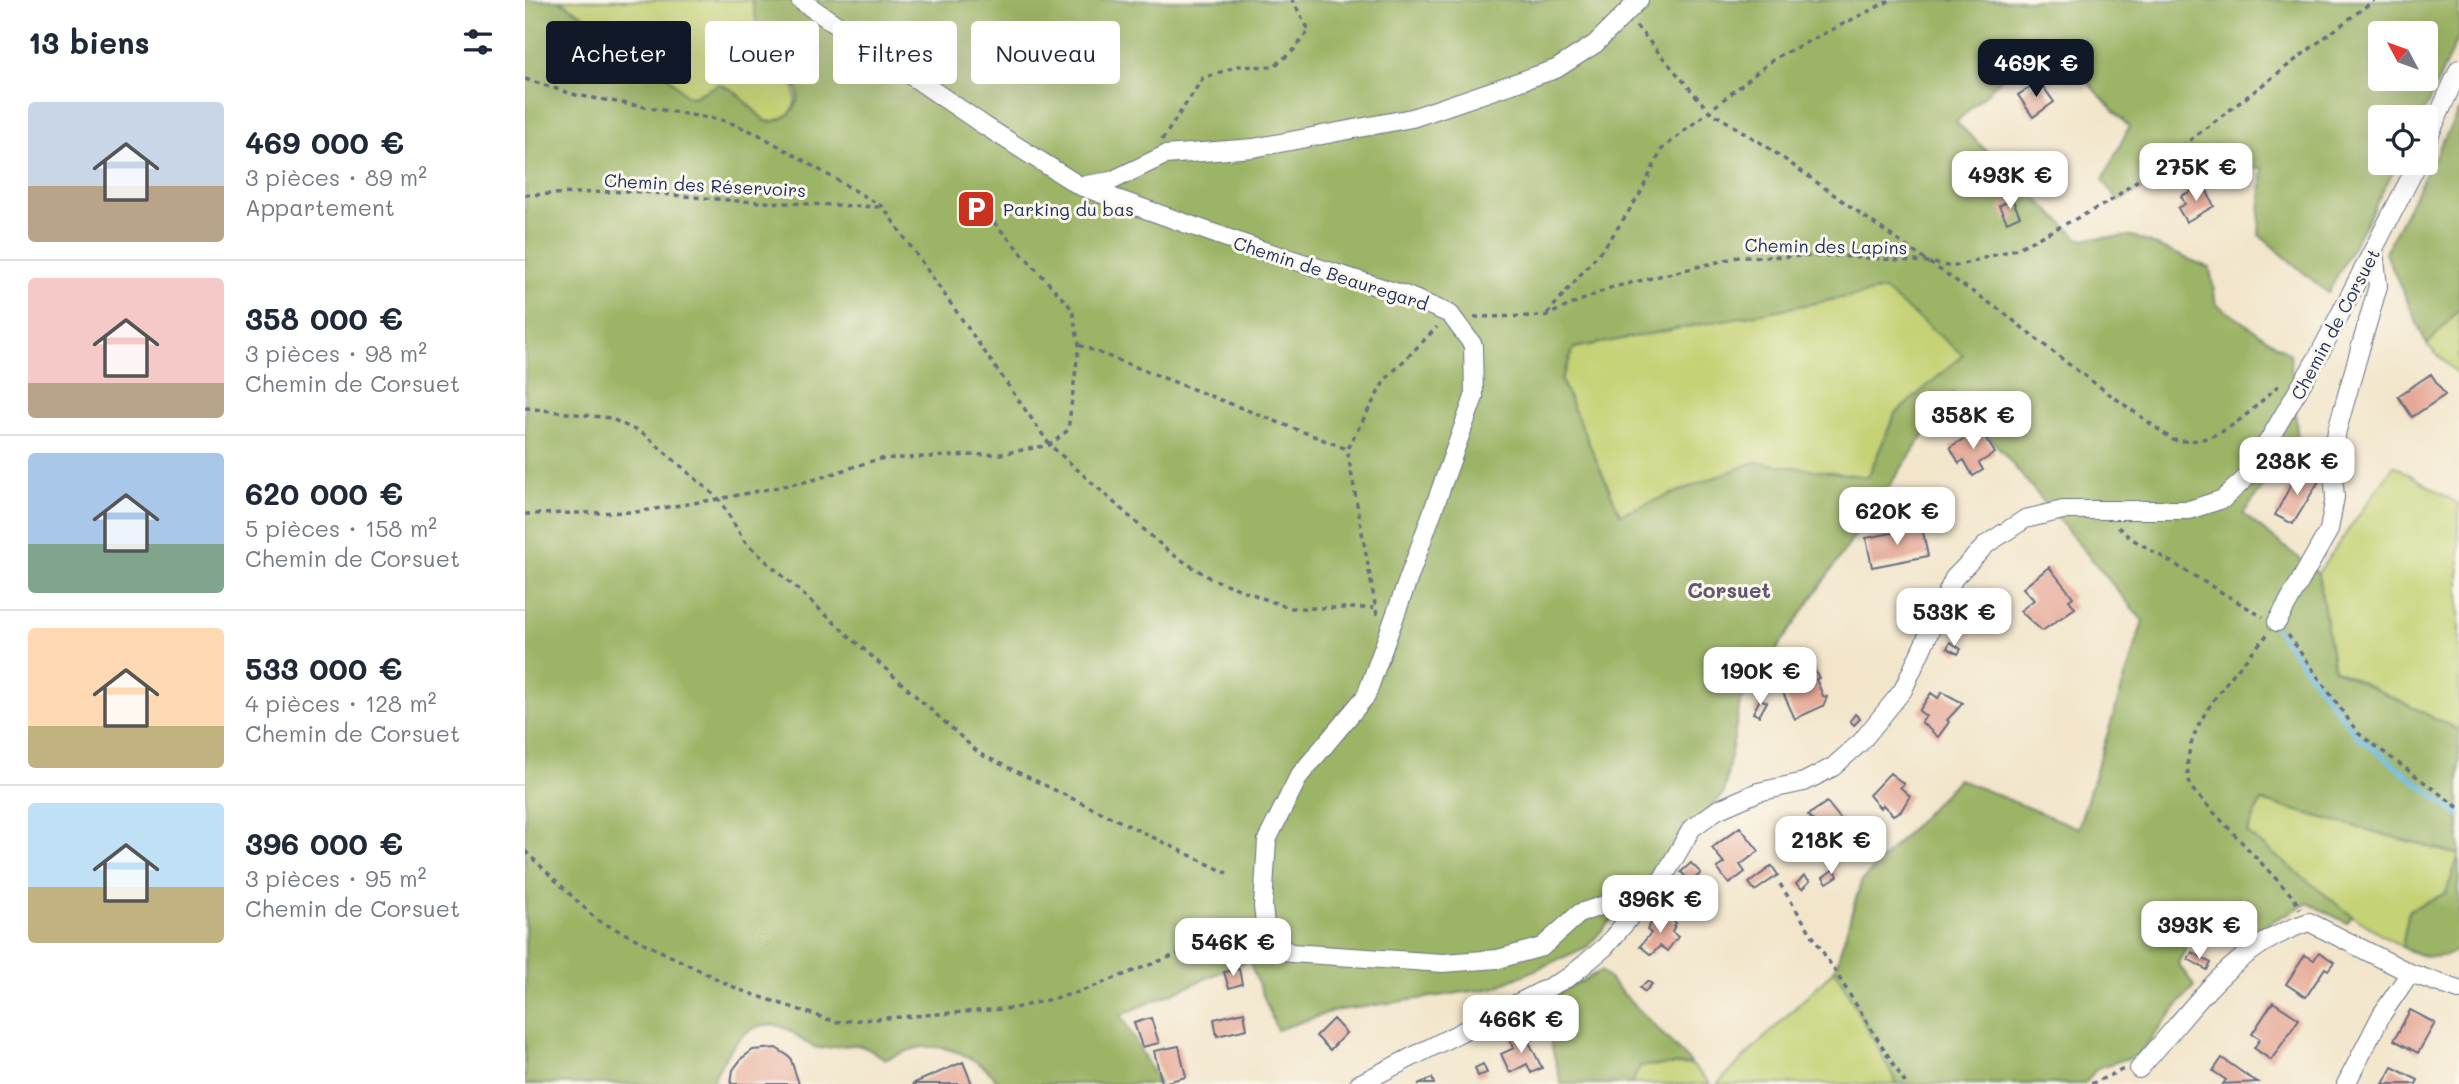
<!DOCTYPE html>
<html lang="fr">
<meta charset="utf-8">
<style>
body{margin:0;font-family:Mali,sans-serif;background:#f2f2f3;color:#1f2937;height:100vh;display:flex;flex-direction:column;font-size:26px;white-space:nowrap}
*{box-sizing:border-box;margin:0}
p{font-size:23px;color:#747a83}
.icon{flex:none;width:38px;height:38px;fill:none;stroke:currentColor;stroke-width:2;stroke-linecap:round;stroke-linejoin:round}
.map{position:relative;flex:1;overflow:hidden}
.panel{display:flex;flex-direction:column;background:#fff;width:525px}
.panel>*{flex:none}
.guide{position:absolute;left:21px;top:21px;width:665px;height:63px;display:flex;gap:14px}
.needle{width:46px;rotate:311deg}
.buttons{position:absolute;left:1843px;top:21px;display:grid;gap:14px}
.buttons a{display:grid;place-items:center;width:70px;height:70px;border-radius:7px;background:#fff;box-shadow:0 7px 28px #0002;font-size:35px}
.price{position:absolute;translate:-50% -60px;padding:0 16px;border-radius:14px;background:#fff;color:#222;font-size:23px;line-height:46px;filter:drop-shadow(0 2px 4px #0008)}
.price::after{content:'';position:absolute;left:50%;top:42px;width:21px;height:16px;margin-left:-10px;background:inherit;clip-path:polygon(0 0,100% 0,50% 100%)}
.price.active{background:#111827;color:#fff}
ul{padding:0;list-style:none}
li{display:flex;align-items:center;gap:21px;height:175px;padding:0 28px}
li+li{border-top:2px solid #e0e1e3}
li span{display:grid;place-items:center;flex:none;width:196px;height:140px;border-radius:7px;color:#555}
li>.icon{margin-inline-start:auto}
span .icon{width:84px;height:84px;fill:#fffc;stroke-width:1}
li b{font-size:30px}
h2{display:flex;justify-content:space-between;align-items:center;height:84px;padding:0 28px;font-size:30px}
.pill{padding:0 24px;border-radius:7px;background:#fff;box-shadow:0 7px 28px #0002;font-size:24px;line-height:63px}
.pill.active{background:#111827;color:#fff}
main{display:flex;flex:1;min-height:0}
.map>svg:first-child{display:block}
.green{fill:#c5d274;stroke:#708069;stroke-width:2}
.forest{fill:#9cb466;stroke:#5c7262;stroke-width:2;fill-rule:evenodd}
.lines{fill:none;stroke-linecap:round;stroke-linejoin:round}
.stream{stroke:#6bbde7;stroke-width:5}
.building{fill:#e6a795}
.minor-casing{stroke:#666f84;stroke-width:20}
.path{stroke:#666f84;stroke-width:3.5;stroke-dasharray:5 5;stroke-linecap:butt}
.minor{stroke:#fff;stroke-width:18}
.labels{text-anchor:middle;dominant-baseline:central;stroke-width:6;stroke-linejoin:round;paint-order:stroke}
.street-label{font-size:18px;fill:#1b2f5e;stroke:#fbf7ec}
.poi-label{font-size:18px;fill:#1b2f5e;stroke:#fbf7ec;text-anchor:start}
.quarter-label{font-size:21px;font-weight:bold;fill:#625971;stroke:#fbf7ec}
</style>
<main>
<section class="panel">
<h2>13 biens<svg class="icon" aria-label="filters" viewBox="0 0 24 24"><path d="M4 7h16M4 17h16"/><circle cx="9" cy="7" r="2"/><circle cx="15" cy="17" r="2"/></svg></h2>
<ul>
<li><span style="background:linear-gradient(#c9d6e8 60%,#b9a48a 0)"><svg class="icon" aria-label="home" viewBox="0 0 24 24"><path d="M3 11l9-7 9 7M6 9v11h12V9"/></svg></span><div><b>469 000 €</b><p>3 pièces · 89 m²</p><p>Appartement</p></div></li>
<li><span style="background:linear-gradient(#f6c9c9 75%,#b9a48a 0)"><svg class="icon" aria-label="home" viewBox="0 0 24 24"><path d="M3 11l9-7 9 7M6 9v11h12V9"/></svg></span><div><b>358 000 €</b><p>3 pièces · 98 m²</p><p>Chemin de Corsuet</p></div></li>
<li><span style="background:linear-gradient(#a9c7e8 65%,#7fa58c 0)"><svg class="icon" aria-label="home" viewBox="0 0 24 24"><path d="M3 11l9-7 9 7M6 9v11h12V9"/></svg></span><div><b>620 000 €</b><p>5 pièces · 158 m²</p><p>Chemin de Corsuet</p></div></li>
<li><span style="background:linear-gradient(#ffd9b3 70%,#c2b280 0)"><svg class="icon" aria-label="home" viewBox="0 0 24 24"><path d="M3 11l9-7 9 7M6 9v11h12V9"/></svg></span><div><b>533 000 €</b><p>4 pièces · 128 m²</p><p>Chemin de Corsuet</p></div></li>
<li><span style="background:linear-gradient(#bfe0f5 60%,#c2b280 0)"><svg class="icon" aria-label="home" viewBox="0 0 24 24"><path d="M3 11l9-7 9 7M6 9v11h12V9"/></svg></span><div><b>396 000 €</b><p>3 pièces · 95 m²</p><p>Chemin de Corsuet</p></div></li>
</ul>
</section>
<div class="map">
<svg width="1934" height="1084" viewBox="0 0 1934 1084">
<rect width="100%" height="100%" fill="#fbf7ec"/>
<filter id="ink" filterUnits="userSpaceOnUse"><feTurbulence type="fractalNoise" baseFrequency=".0143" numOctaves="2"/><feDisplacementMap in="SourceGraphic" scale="14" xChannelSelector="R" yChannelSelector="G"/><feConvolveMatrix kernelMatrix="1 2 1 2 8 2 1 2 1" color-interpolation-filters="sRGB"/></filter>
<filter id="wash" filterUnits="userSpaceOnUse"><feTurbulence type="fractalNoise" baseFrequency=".00686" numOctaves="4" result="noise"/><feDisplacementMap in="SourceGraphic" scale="28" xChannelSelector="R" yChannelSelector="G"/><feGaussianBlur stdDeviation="1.57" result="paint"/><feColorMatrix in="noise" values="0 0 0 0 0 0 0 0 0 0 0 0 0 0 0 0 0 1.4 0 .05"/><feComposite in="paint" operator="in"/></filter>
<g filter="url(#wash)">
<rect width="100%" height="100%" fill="#f2e5ca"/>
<path class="green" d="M35,0h192l5,23 12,7 15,-4 6,4 -2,16 14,17 -6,3 -5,11c10,22 4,50 -26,44l-32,-31 -14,-6 -26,13 -7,-1 -30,-33z
M1359,290l80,65 -69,59 -27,63 -113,-15 -135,52 -59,-134 13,-32z
M1934,309v66l-32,-30z
M1869,465l65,39v226l-125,-61 -16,-96z
M1736,801l198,54 -13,38 -37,17 -7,37 -50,-31 -105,-83z
M1310,969l62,115h-180z
M1166,1064l20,20h-80l9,-18z"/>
<path class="forest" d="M0,0h34l97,63 30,33 7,1 26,-13 14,6 32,31c17,3 36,-12 33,-30 -2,-7 -7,-14 -8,-21l12,-7 -14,-17 2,-15 -6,-5 -23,3 -4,-6 -5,-23h1707v35l-37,82h-42v46h18l-70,130 -69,-58 4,-67 -64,-5 -81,38 -15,-21 26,-53 -83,-90 -90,85 123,117 54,-3 77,32 6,36 74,50 8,87 -55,73 75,59 16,96 125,61v219c-19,13 -38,8 -57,-2l7,-37 37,-17 13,-38 -198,-54 -14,32 105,83 -5,7 -39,-20 -79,40 -34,-10 -17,30 16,23 -56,69 -41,13 -12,16h-188l-62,-115 26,-87 97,-103 120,49 65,-207 -190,-228 -213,310 -16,90 -137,154 -93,41 -160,23 -57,19 -28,-70 -128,55 38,69h-159c-16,-23 -48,-39 -77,-37 -12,1 -26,8 -37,12 -8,-4 -16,-10 -25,-13 -13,-4 -30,4 -43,2 -15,-3 -24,-19 -38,-22 -37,-9 -56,31 -69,58h-186zM1855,33h45v46h-45zM1359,290l79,65 -68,59 -27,63 -113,-15 -135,52 -59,-134 13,-32z
M1934,110v199l-32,36 -42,-93z
M1076,971l90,92v1l-51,2 -9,18h-70l-20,-82z"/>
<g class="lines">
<path class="stream" d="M1751,629l80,106 103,80"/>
</g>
<g id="blocks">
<path class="building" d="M1514,81l15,21 -21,15 -15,-22z
M1679,185l10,21 -28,16 -8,-14 7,-4 -4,-8z
M1487,199l8,17 -13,6 -8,-16z
M1906,374l14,21 -33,22 -14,-21z
M1455,429l15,24 -16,10 4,7 -10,6 -9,-16 -5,3 -9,-16z
M1773,471l21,10 -26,43 -18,-9z
M1397,527l6,29 -56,11 -6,-29z
M1524,567l24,30 -4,3 6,8 -33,23 -22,-20 14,-11 -11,-12z
M1425,642l11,7 -3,5 -11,-6z
M1279,652l15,26 -3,1 7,17 4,1 -4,9 -28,13 -16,-35 22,-10 -8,-18z
M1417,692l21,11 -16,17 2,2 -11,15 -17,-15 5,-6 -7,-5 12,-18 7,5z
M1235,699l7,3 -8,14 -6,-3z
M1330,714l5,5 -6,6 -4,-4z
M1365,773l14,11 -4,3 10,9 -9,15 -8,4 -10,-10 -3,3 -11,-13z
M1302,802l27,34 -17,12 -2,-3 -9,5 -11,-15 7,-4 -14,-16z
M1215,827l19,24 -19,14 5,7 -16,12 -12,-16 7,-5 -12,-15z
M1166,863l10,10 -10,9 -10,-10z
M1247,866l6,9 -23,16 -6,-8z
M1309,869l4,7 -11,7 -4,-6z
M1279,876l6,5 -8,8 -6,-5z
M1131,915l6,6 4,-5 10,7 -4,9 6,5 -11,14 -7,-5 -9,9 -11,-9 11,-13 -4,-3z
M1667,952l19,11 -4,7 -19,-11z
M1794,952l15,10 -6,8 -3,-2 -19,29 -20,-13 19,-29 9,5z
M714,969l3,15 -13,4 -5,-16z
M1122,981l5,3 -7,8 -5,-4z
M1748,1002l26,17 -28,41 -17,-12 6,-9 -8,-5z
M1885,1010l25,13 -17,30 -24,-13z
M719,1012l3,17 -30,7 -3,-17z
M626,1018l8,25 -17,4 -8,-24z
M808,1019l13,14 -16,17 -14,-14z
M1000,1034l17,34 -11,5 -4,-9 -17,9 -9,-19 13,-6 -5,-11z
M654,1046l7,31 -24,6 -8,-32z
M251,1048l14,9 9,27h-68l2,-14 9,-12 11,-8z
M1697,1058l27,19 9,5 -35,2 3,-4 -13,-9z
M438,1062l9,22h-60z
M958,1064l4,9 -9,3 -3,-8z
M1867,1067l26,13 -2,4h-33z
M907,1078l2,6h-16z"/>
</g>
</g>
<g filter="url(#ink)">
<use href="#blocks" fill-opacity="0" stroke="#666f84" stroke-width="2"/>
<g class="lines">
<g class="minor-casing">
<path id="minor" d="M275,0l185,126 95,60 178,63 147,46 45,19 23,31 1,52 -108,299 -67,80 -32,64 -4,67 4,33 24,13 152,10 55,-4 44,-12 38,-34 24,-8 31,6
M1900,145l34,-76
M555,186l31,-5 54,-26 88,-7 159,-30 144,-49 39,-25 44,-44
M1752,622l52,-92 6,-33 -3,-35 5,-32 41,-144 -4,-35
M1614,1069c54,-59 90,-121 170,-147l101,51 49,17
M834,1084l210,-107 36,-30 58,-69 29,-50 25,-18 41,-18 46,-10 29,-15 28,-25 42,-52 51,-112 33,-34 38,-25 38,-9h126l34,-11 24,-22 73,-124 98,-190
M1821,1084l36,-70 28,-41"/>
</g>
<path class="path" d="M1111,26l72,84 58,36 162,116 72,48 71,56 102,74c46,8 77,-29 109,-58
M0,79l51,16 150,26 32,13 125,73 167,238 119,107 41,26 79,30h85
M637,140l41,-62 35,-12 35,1 20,-16 16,-21 -17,-30
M0,195l105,-4 108,10 143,6
M1022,314l62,-73 31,-47 22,-45 113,-91 116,-58
M949,317l71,-1 65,-28 128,-31 97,-1 93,6 24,5 64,-18 93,-47 265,-202
M554,345l268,104
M0,408l85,10 35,17 74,64 26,43 235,212 247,119
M0,514l111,-2 83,-13 94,-19 65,-21 122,-5 50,-9 18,-15 11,-85 -7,-36 -92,-102
M1593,527l11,10 134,80
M852,615l-30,-166 38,-69 52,-53
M1742,635c-31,36 -97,102 -75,154l102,109 6,11
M1763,635l70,98 101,75
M0,851l72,69 143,70 96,32 179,-14 64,-16 130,-50 41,-1
M1255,884l126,200
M1566,1084l33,-15"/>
<use href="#minor" class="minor"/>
</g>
</g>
<defs>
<g id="parking-square" transform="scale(2.0125)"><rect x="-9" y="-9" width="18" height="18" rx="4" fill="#c8321e" stroke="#fbf7ec"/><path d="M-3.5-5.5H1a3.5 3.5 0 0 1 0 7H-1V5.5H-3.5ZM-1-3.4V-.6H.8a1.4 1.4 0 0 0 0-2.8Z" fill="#fff"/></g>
</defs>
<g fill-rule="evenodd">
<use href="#parking-square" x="451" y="209"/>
</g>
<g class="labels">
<g class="street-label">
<text transform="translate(180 185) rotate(3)">Chemin des Réservoirs</text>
<text transform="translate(1301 246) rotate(1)">Chemin des Lapins</text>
<text transform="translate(806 273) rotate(18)">Chemin de Beauregard</text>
<text transform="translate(1810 324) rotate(-62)">Chemin de Corsuet</text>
</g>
<g class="poi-label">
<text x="478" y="209">Parking du bas</text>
</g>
<g class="quarter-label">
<text x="1204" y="589">Corsuet</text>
</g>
</g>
</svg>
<div class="buttons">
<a><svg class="needle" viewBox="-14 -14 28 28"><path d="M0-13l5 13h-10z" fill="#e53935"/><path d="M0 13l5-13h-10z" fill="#747a83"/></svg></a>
<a><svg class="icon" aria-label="locate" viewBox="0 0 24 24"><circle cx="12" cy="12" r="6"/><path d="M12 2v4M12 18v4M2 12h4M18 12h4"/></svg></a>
</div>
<b class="price active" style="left:1511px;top:99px">469K €</b>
<b class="price" style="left:1671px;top:203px">275K €</b>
<b class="price" style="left:1485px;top:211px">493K €</b>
<b class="price" style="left:1448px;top:451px">358K €</b>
<b class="price" style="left:1772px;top:497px">238K €</b>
<b class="price" style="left:1372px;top:547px">620K €</b>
<b class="price" style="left:1429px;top:648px">533K €</b>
<b class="price" style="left:1235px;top:707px">190K €</b>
<b class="price" style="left:1306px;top:876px">218K €</b>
<b class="price" style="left:1135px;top:935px">396K €</b>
<b class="price" style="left:1674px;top:961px">393K €</b>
<b class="price" style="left:708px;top:978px">546K €</b>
<b class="price" style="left:996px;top:1055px">466K €</b>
<div class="guide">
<a class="pill active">Acheter</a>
<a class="pill">Louer</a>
<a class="pill">Filtres</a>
<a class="pill">Nouveau</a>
</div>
</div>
</main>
